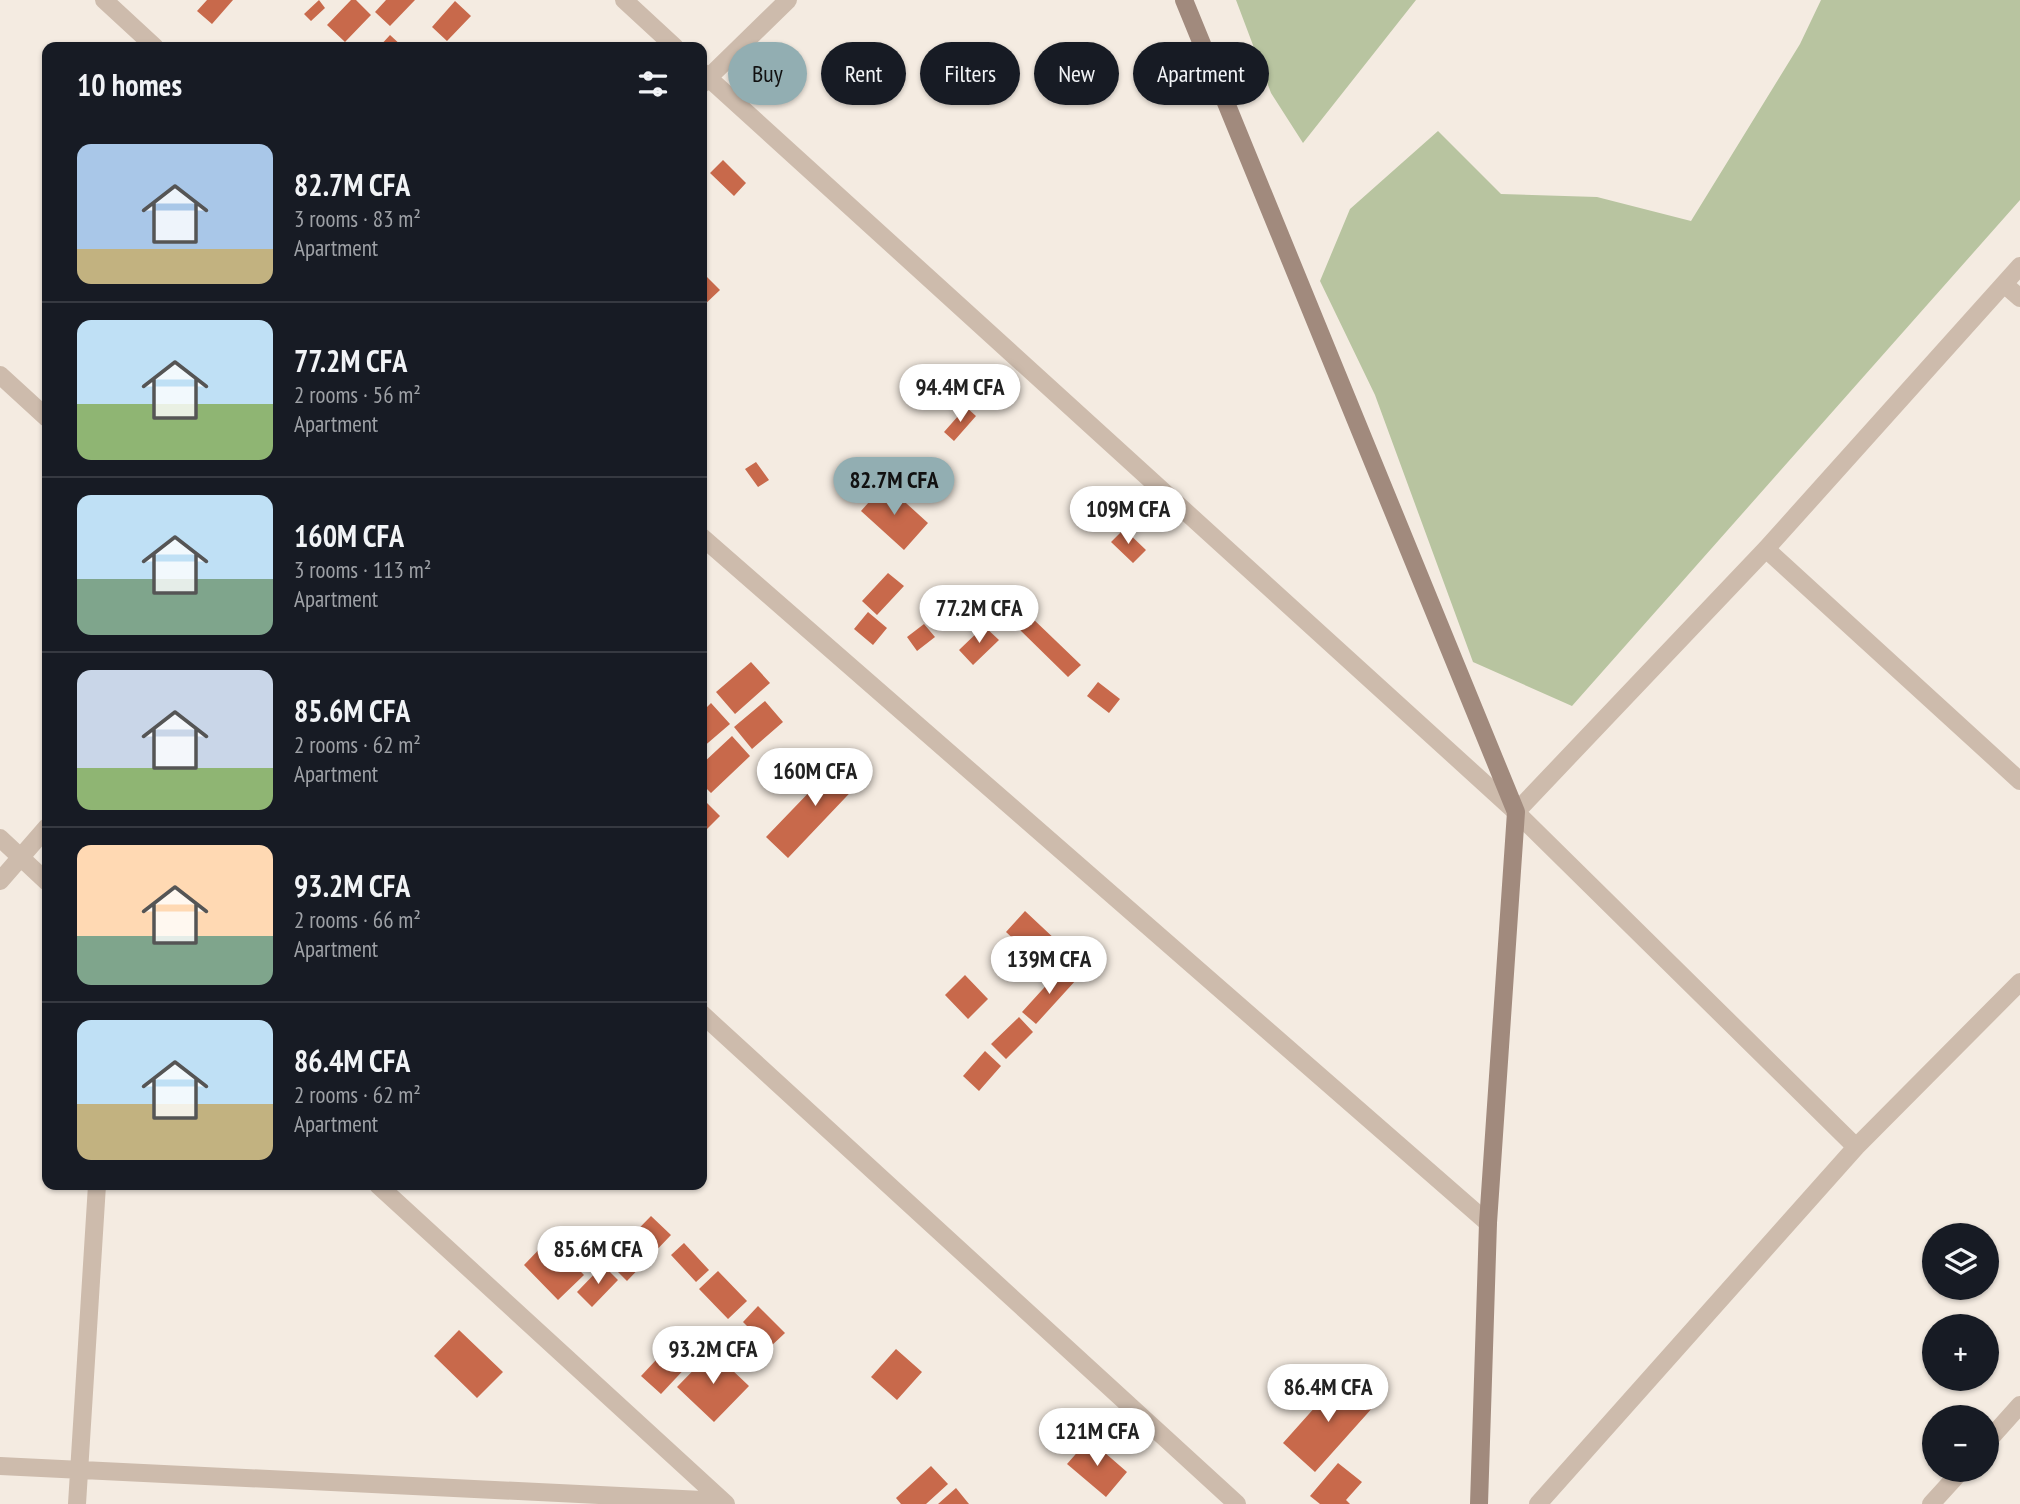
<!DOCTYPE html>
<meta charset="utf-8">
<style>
body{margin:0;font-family:"PT Sans Narrow",sans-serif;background:#20242c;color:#f1f3f6;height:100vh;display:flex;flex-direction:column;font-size:26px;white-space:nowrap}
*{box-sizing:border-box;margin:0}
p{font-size:23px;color:#9ea1a6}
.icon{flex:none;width:38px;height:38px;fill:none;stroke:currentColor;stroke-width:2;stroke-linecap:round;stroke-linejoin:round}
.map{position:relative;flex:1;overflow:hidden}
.side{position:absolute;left:42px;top:42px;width:665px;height:1148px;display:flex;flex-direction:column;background:#171b24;border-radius:14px;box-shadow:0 2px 5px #0004}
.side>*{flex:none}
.banner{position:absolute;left:728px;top:42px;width:665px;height:63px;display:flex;gap:14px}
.tools{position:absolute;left:1922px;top:1223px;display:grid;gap:14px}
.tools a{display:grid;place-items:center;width:77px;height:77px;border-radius:50%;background:#171b24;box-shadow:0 2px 5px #0004;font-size:35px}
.price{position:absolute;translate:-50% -60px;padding:0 16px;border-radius:24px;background:#fff;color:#222;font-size:23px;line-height:46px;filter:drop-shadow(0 2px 4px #0008)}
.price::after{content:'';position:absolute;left:50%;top:42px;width:21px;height:16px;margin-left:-10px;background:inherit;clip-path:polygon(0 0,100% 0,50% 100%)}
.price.active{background:#92aeb2;color:#111}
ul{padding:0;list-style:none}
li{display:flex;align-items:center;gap:21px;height:175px;padding:0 35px}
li+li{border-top:2px solid #363941}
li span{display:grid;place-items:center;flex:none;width:196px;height:140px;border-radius:14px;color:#555}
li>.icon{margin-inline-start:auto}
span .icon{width:84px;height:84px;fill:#fffc;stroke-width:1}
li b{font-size:30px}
h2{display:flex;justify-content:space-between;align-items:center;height:84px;padding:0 35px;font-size:30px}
.chip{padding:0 24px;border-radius:32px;background:#171b24;box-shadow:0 2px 5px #0004;font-size:24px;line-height:63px}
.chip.active{background:#92aeb2;color:#111}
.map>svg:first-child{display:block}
.green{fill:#b8c4a0}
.building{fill:#c8694b}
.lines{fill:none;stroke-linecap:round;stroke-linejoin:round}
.street{stroke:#cdbbac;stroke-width:18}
.secondary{stroke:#a18a7d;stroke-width:18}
</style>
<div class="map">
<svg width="2020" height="1504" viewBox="0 0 2020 1504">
<rect width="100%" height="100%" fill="#f4ebe1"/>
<path class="green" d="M1236,0h180l-113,143 -32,-50z
M1821,0h199v200l-448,506 -99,-44 -98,-267 -55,-114 30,-72 88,-78 63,63 96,3 94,24 109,-177z"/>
<path class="building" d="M207,0h26l-21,24 -15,-13z
M319,0l6,8 -14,13 -7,-7z
M351,0h5l15,15 -26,27 -18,-17z
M386,0h29l-25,26 -15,-14z
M455,1l16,15 -24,25 -15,-14z
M390,35l13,12h-24z
M723,160l23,23 -12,13 -24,-23z
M702,272l18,18 -18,17z
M966,407l10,9 -22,25 -10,-9z
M756,462l13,18 -11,7 -13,-18z
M885,484l43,39 -24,27 -43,-39z
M1124,529l22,21 -13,13 -22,-21z
M888,573l16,13 -27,29 -15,-14z
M868,612l19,16 -14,17 -19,-16z
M1030,616l51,49 -13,12 -50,-49z
M924,624l11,13 -18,14 -10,-14z
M984,626l15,14 -26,25 -14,-15z
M751,662l19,21 -35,31 -19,-22z
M1098,682l22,17 -11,14 -22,-17z
M765,701l18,21 -31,27 -18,-22z
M711,703l19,21 -28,24v-36z
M732,736l18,20 -39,37 -9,-9v-20z
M843,757l21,21 -76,80 -22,-21z
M702,798l18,18 -18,18z
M1025,911l33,31 -19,21 -33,-31z
M1062,968l14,12 -40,44 -14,-12z
M965,975l23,24 -20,20 -23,-24z
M1019,1017l14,15 -27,27 -15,-15z
M985,1051l16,15 -22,25 -16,-15z
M651,1216l20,19 -44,46 -20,-20z
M549,1239l35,36 -26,25 -34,-35z
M684,1243l25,27 -13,12 -25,-27z
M603,1265l15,15 -26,27 -15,-15z
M718,1271l29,30 -19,18 -29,-30z
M758,1306l27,27 -16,15 -26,-26z
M459,1330l44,42 -26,26 -43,-42z
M671,1344l20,18 -30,32 -20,-18z
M896,1349l26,23 -25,28 -26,-23z
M712,1351l37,35 -35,36 -37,-35z
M1342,1377l32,29 -59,66 -32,-29z
M1089,1439l38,33 -21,25 -39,-33z
M1338,1463l24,19 -16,18 4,4h-30l-10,-8z
M931,1466l17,18 -22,20h-25l-5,-6z
M956,1488l13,16h-31z"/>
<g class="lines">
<path class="street" d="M104,0l51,47
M624,0l51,47
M702,72l814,740 340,335
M702,84l86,-84
M2004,284l16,14
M0,375l47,43
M702,537l786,686
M1766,549l254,232
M1516,812l250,-263 254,-283
M0,838l47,44
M0,881l47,-54
M702,1014l535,490
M378,1185l348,319
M1986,1443l34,-38
M0,1466l723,35
M77,1504l20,-319
M1538,1504l318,-357 164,-165
M1931,1504l31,-34"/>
<path class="secondary" d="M1184,0l332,812 -28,411 -9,281"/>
</g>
</svg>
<div class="tools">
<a><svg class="icon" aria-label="layers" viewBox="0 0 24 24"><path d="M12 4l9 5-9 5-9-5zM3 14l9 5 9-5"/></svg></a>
<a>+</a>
<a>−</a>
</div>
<b class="price" style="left:960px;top:424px">94.4M CFA</b>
<b class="price active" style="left:894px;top:517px">82.7M CFA</b>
<b class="price" style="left:1128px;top:546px">109M CFA</b>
<b class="price" style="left:979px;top:645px">77.2M CFA</b>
<b class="price" style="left:815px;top:808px">160M CFA</b>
<b class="price" style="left:1049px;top:996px">139M CFA</b>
<b class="price" style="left:598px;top:1286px">85.6M CFA</b>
<b class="price" style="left:713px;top:1386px">93.2M CFA</b>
<b class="price" style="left:1328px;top:1424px">86.4M CFA</b>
<b class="price" style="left:1097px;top:1468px">121M CFA</b>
<div class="banner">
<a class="chip active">Buy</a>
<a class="chip">Rent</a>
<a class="chip">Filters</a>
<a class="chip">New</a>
<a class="chip">Apartment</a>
</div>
<section class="side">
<h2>10 homes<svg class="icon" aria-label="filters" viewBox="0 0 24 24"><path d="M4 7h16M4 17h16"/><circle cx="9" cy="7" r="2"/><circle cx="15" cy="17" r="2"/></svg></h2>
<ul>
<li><span style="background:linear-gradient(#a9c7e8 75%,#c2b280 0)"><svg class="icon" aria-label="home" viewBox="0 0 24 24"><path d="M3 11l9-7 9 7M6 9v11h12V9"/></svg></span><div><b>82.7M CFA</b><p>3 rooms · 83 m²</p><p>Apartment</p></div></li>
<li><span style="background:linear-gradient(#bfe0f5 60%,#8fb573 0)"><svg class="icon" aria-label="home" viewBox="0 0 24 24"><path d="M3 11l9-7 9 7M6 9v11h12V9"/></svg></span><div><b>77.2M CFA</b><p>2 rooms · 56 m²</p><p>Apartment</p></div></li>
<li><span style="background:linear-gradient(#bfe0f5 60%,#7fa58c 0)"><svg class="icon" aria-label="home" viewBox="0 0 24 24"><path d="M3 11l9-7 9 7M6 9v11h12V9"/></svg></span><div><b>160M CFA</b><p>3 rooms · 113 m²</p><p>Apartment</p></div></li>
<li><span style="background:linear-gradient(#c9d6e8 70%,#8fb573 0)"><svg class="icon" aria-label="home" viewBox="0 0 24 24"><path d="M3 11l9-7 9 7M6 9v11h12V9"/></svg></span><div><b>85.6M CFA</b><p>2 rooms · 62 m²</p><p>Apartment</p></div></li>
<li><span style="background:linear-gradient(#ffd9b3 65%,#7fa58c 0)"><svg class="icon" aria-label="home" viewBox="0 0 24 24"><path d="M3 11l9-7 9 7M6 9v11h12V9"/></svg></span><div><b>93.2M CFA</b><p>2 rooms · 66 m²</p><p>Apartment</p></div></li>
<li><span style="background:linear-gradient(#bfe0f5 60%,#c2b280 0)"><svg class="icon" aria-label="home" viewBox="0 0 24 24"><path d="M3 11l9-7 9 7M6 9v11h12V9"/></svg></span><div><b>86.4M CFA</b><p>2 rooms · 62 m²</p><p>Apartment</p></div></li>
</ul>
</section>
</div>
